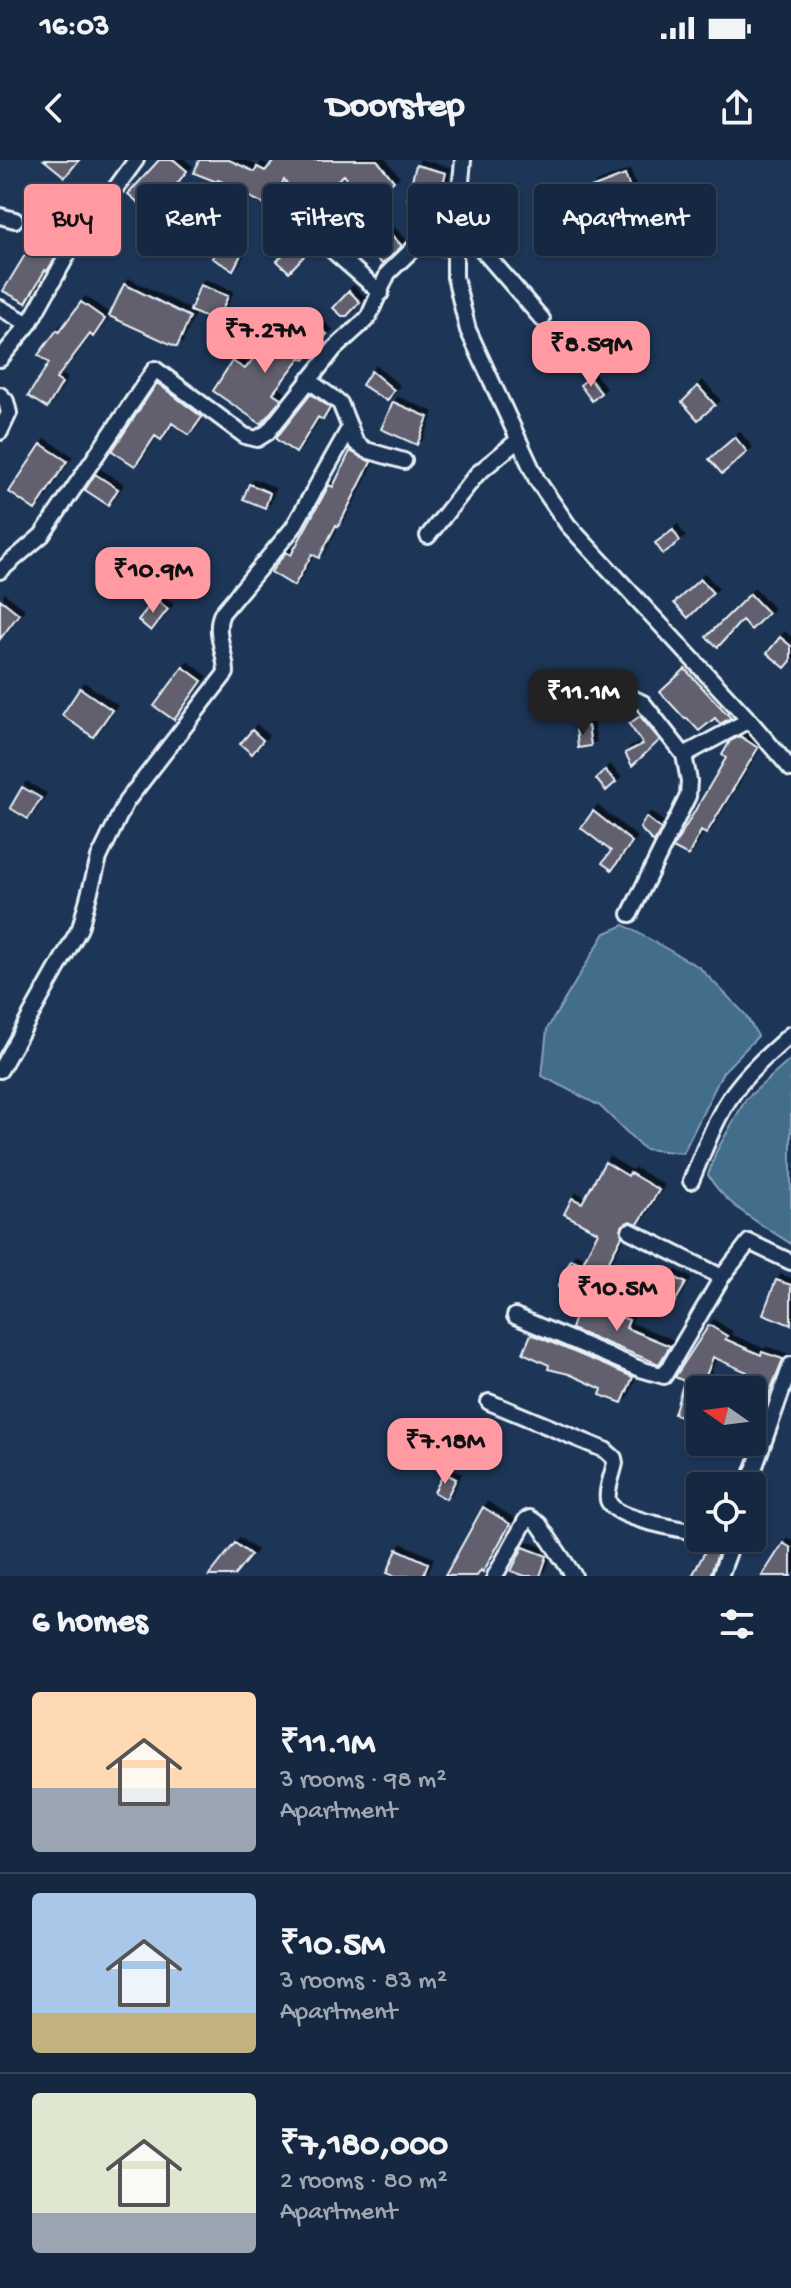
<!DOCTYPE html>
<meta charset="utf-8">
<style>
body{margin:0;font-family:"Gochi Hand",sans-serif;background:#23344c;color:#f1f3f6;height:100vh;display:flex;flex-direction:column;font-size:30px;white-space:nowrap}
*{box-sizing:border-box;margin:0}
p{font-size:26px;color:#9ea6b1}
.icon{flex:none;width:44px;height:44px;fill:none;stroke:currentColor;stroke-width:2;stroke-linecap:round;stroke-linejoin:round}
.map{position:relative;height:1416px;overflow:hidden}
.side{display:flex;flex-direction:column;background:#162841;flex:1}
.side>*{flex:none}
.guide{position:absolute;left:24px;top:24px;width:744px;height:72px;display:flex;gap:16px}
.needle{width:52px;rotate:284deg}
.controls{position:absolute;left:686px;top:1216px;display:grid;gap:16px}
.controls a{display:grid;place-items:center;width:80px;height:80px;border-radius:8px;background:#162841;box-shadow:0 2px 6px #0004,0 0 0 2px #35445a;font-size:40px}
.price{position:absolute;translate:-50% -68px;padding:0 18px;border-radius:16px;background:#ff9aa2;color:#111;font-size:26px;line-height:52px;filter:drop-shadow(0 2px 4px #0008)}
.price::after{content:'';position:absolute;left:50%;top:48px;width:24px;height:18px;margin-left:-12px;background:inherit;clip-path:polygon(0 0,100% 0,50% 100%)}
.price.selected{background:#222;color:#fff}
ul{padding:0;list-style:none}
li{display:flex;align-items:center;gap:24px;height:200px;padding:0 32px}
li+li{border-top:2px solid #35445a}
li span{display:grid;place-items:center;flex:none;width:224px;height:160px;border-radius:8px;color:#555}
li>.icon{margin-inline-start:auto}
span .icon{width:96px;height:96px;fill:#fffc;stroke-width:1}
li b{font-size:34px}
h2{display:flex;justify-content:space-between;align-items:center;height:96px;padding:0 32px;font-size:34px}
.chip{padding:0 28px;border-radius:8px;background:#162841;box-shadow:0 2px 6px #0004,0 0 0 2px #35445a;font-size:28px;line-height:72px}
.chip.selected{background:#ff9aa2;color:#111}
.status{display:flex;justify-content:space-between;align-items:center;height:56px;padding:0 40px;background:#162841;direction:ltr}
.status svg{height:22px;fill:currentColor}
header{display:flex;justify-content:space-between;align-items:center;height:104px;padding:0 32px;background:#162841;font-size:36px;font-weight:700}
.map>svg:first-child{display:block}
.water{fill:#436d8b;stroke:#85a2b7;stroke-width:2}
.building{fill:#625f6e;stroke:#e8f1f8;stroke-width:2;filter:url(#shadow)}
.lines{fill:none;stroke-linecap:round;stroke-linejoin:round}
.minor-casing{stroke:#e8f1f8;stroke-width:20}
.minor{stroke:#1d3557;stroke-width:14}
</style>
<div class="status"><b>16:03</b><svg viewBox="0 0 49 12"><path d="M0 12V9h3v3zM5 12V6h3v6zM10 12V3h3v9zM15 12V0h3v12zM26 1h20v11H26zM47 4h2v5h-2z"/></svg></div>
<header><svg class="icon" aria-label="back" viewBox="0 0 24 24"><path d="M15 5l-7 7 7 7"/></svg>Doorstep<svg class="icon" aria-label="share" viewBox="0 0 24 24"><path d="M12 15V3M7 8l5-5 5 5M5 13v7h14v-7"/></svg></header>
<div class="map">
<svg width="791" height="1416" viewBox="0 0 791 1416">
<defs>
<filter id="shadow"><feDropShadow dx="4.5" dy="-4.5" stdDeviation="0" flood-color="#0009"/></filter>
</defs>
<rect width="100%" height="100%" fill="#1d3557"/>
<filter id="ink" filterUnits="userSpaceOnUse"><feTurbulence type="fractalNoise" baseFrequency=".0125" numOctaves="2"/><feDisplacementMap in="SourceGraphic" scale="16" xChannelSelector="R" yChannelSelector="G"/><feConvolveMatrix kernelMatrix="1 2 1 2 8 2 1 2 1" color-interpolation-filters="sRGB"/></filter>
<g filter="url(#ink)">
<path class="water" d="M624,765l75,42 46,47 13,22 -35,36 -40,81 -39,-4 -44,-43 -58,-30 5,-47 58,-96z
M791,899v185c-28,-19 -67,-39 -83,-69l8,-23 30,-53z"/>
<path class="building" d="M44,0h35l-14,17z
M159,0h15l13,11 -19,24 2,2 -16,19 -26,-22z
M199,0h30l26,12 2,-5 8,4 10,-11h102l17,21 -28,22 -22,-28 -39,31 -21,-26 -14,27 -26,-13 1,-3 -27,-11 -1,2 -23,-9z
M416,5l30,8 -9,34 -30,-8z
M625,15l17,44 -34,13 -17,-44z
M68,29l24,12 -45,70 -2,-1 -19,33 -23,-12 31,-51 -5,-3 10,-18 11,5z
M356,38l46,48 -20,18 -46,-45z
M222,79l21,12 -10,19 -21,-12z
M293,84l11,12 -15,16 -12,-11z
M124,124l66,33 -13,30 -68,-31z
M200,125l28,11 -11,26 -27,-11z
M349,131l11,11 -13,14h-5l-9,-8z
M81,142l24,17 -12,18 -3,-3 -34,45 6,4 -15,25 -19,-12 21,-33 -11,-8 19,-25 2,2z
M313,162l14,12 -22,26 -4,-3 -28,36 9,6 -21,25 -48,-33 19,-30 13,8 23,-29 18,14z
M371,211l23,19 -7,11 -25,-16z
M589,218l12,15 -9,8 -12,-16z
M157,223l45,34 -13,18 -17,-12 -11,17 -6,-4 -20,30 -23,-15z
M698,226l17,19 -17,15 -16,-18z
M311,234l19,14 -7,12 -5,-3 -22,36 -19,-13v-3z
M393,242l35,15 -11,28 -36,-16z
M735,277l12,15 -25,22 -13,-15z
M41,284l26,17 -32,49 -26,-18z
M350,291l21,11 -33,65 -2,-2 -17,33 -7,-4 -18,32 -23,-14 15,-20 5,3 38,-70 4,2z
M95,314l23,15 -10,16 -23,-15z
M249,324l21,9 -5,15 -22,-9z
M673,370l7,11 -17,13 -8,-11z
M700,419l13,14 -25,25 -14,-15z
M750,434l18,19 -17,17 -9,-10 -24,27 -12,-10z
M0,439l19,15 -19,25z
M155,439l13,10 -17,22 -13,-11z
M780,477l11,9v15l-6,7 -18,-15z
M183,507l19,14 -28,39 -20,-14z
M685,509l28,30 18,19 -11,6 -5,-6 -16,13 -12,-13 -2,1 -25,-27z
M80,528l32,22 -19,27 -31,-22z
M640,556l20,24 -28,26 -7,-13 18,-9 -14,-20z
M588,566l3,20 -13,2 -2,-20z
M252,570l11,10 -11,14 -12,-10z
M740,576l18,12 -52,86 -5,-3 -13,25 -15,-8 53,-90 -4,-3 8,-14z
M605,610l11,12 -10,9 -10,-12z
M22,627l19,11 -13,21 -18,-11z
M593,651l39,31 -20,28 -10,-7 9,-12 -30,-23z
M646,657l15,12 -7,14 -14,-15z
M605,1002l23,14 2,-3 29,17 -21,34 -8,-3 -8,5v10l-16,30 -9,-4 -16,36 -23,-11 13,-28 11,5 16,-32 -34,-18 8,-16 10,5z
M672,1116l14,7 -13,22 -14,-8z
M776,1120l15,5v40l-28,-11z
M580,1141l49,19 -3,8 44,18 -11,18 -88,-35z
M709,1165l18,11 -2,3 36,16 1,-3 21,7 -19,47 -12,-4v-12h-11l6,-18 -34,-15 -23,62 -16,-5 10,-33 -9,-4z
M531,1174l102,43 -11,26 -22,-8 2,-6 -33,-15 -21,-5 1,-4 -26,-12z
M444,1313l12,6 -10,20 -12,-7z
M483,1347l27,17 -27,48 -2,-2 -4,6h-32z
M710,1382l10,5 -10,29h-18z
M235,1383l16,12 -17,21h-25z
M783,1383l8,5v28h-29z
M523,1387l24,9 -7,20h-15l-14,-5z
M397,1389l31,14 -5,13h-28l-8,-3z"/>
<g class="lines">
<g class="minor-casing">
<path id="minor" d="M463,0l-8,88v29l13,53 69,150 31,45 181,195 42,49
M0,56l15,4
M294,57l87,76
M459,63l83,96
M0,148l29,16
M0,199l29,-35 39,-70 68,-94
M308,220l32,23 16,40 10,7 38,11
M0,235l6,6 3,12 -9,19
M428,376l49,-62 40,-33
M0,411l42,-36 113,-166 90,67 12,3 11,-7 67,-84 33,-30 20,-45 28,-27 9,-1 30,3
M545,524l73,7 25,12 41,52 5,26 -1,15 -58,118
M684,595l65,-35
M0,910l80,-142 19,-70 27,-56 100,-129c0,-21 -13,-41 -4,-60l71,-85 57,-101
M691,1021c13,-30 24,-63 43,-89 16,-22 37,-40 57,-58
M630,1071l92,46
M515,1156l125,53 24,7 58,-99 27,-35 42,20
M489,1242l116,48 9,8 1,5c-2,11 -9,26 -7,37 5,19 73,29 92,33
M748,1326l43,-121
M495,1416l31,-56 4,-2 9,6 35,52
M720,1416l14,-38"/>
</g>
<use href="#minor" class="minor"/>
</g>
</g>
</svg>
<div class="controls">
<a><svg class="needle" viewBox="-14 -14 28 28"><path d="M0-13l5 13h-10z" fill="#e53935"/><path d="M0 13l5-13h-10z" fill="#9ea6b1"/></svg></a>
<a><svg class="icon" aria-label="locate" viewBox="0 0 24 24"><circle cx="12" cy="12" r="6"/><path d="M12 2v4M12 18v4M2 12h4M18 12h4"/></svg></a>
</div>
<b class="price" style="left:265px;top:215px">₹7.27M</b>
<b class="price" style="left:591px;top:229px">₹8.59M</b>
<b class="price" style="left:153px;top:455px">₹10.9M</b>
<b class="price selected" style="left:583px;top:577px">₹11.1M</b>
<b class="price" style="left:617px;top:1173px">₹10.5M</b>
<b class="price" style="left:445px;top:1326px">₹7.18M</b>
<div class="guide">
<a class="chip selected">Buy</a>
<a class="chip">Rent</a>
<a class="chip">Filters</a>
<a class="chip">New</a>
<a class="chip">Apartment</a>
</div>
</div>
<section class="side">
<h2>6 homes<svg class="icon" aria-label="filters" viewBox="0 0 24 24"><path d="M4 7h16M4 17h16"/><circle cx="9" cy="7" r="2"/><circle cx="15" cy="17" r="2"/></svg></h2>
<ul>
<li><span style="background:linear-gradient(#ffd9b3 60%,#9aa5b1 0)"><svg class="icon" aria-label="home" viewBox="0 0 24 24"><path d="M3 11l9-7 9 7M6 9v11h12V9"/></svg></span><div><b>₹11.1M</b><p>3 rooms · 98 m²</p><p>Apartment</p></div></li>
<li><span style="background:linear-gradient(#a9c7e8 75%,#c2b280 0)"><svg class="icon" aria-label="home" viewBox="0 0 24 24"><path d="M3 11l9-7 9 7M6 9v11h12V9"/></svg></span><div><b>₹10.5M</b><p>3 rooms · 83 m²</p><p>Apartment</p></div></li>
<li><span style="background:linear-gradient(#dfe7d0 75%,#9aa5b1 0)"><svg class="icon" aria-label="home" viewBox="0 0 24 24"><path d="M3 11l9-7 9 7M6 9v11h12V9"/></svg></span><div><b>₹7,180,000</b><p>2 rooms · 80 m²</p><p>Apartment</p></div></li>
</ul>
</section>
